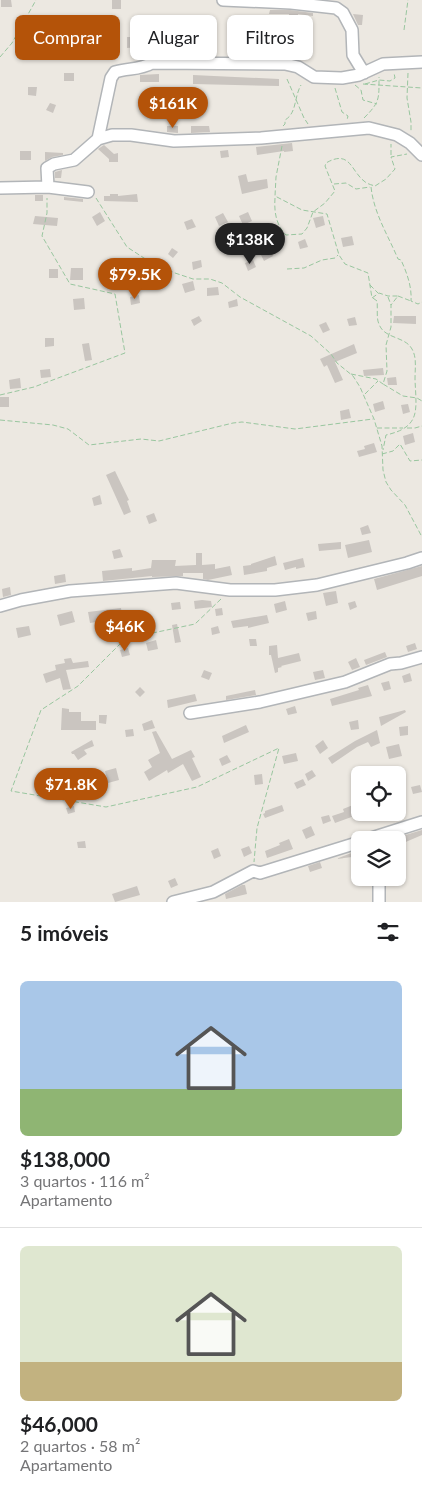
<!DOCTYPE html>
<html lang="pt">
<meta charset="utf-8">
<style>
body{margin:0;font-family:Lato,sans-serif;background:#f2f2f2;color:#202124;height:100vh;display:flex;flex-direction:column;font-size:19px;white-space:nowrap}
*{box-sizing:border-box;margin:0}
p{font-size:16px;color:#757577}
.icon{flex:none;width:28px;height:28px;fill:none;stroke:currentColor;stroke-width:2;stroke-linecap:round;stroke-linejoin:round}
.map{position:relative;height:902px;overflow:hidden}
.panel{display:flex;flex-direction:column;background:#fff;flex:1}
.panel>*{flex:none}
.guide{position:absolute;left:15px;top:15px;width:392px;height:45px;display:flex;gap:10px}
.tools{position:absolute;left:351px;top:766px;display:grid;gap:10px}
.tools a{display:grid;place-items:center;width:55px;height:55px;border-radius:8px;background:#fff;box-shadow:0 1px 4px #0004;font-size:25px}
.price{position:absolute;translate:-50% -42px;padding:0 11px;border-radius:18px;background:#b45309;color:#fff;font-size:16px;line-height:32px;filter:drop-shadow(0 1px 2px #0008)}
.price::after{content:'';position:absolute;left:50%;top:30px;width:15px;height:11px;margin-left:-8px;background:inherit;clip-path:polygon(0 0,100% 0,50% 100%)}
.price.on{background:#222;color:#fff}
ul{padding:0;list-style:none}
li{display:grid;align-content:center;gap:10px;height:265px;padding:0 20px}
li+li{border-top:1px solid #e0e0e0}
li span{display:grid;place-items:center;height:155px;border-radius:8px;color:#555}
li>.icon{margin-inline-start:auto}
span .icon{width:90px;height:90px;fill:#fffc;stroke-width:1}
li b{font-size:21px}
h2{display:flex;justify-content:space-between;align-items:center;height:60px;padding:0 20px;font-size:21px}
.chip{padding:0 18px;border-radius:8px;background:#fff;box-shadow:0 1px 4px #0004;font-size:18px;line-height:45px}
.chip.on{background:#b45309;color:#fff}
.map>svg:first-child{display:block}
.building{fill:#cac5c0}
.lines{fill:none;stroke-linecap:round;stroke-linejoin:round}
.minor-casing{stroke:#b2b5b8;stroke-width:14}
.path{stroke:#99c69f;stroke-width:1;stroke-dasharray:5 2.5;stroke-linecap:butt}
.minor{stroke:#fff;stroke-width:11}
</style>
<div class="map">
<svg width="422" height="902" viewBox="0 0 422 902">
<rect width="100%" height="100%" fill="#ece8e1"/>
<path class="building" d="M1,0h10l1,7h-11z
M112,0h9v9h-9z
M270,10h20l23,3v3l-15,-2v3l-9,-1v-2h-20z
M353,14l10,1 -1,10h-4z
M127,37h12v10l-12,1z
M194,39h6v2l12,-1 1,8 -20,-1z
M247,41h8l-1,8 -7,-1z
M64,73h10v8h-10z
M159,74v8h-19v-7z
M193,75l86,4v7l-86,-2z
M28,87h9l-1,9 -8,-1z
M50,103l6,2 -3,8 -7,-3z
M167,126h11v7l-11,-1z
M191,126h18l1,6 -19,1z
M292,143l1,8 -9,1v-1l-27,4 -1,-8z
M104,145l10,9 4,-1v9h-9v-3l-11,-10z
M228,150l1,7 -8,1 -1,-7z
M20,151h11v9h-11z
M45,152l18,1v2l-11,2 -7,4z
M62,170l-1,8h-6v-6z
M246,174l2,8 19,-3 1,9 -26,6 -4,-18z
M110,194h8v2l19,-2 1,8 -34,-1v-5h6z
M35,195h8v6h-8z
M64,197l19,2v3l-19,-2z
M100,212l5,9 -8,5 -5,-9z
M248,212l4,9 -9,4 -4,-9z
M223,213l5,9 -9,4 -4,-9z
M35,216l23,2 -1,8 -24,-2z
M323,216l2,9 -9,3 -3,-10z
M192,219l4,8 -9,3 -3,-8z
M352,236l2,9 -11,2 -2,-9z
M237,239l4,9 -8,3 -4,-8z
M305,239l3,8 -8,2 -2,-7z
M172,248l6,4 -5,6 -5,-4z
M270,250l3,6 -9,5 -3,-6z
M201,260l1,7 -9,3 -1,-8z
M253,260l3,7 -8,4 -3,-8z
M71,268h12v12h-13z
M49,269h9v9h-9z
M101,270h11l1,10 -12,1z
M193,281l2,9 -10,3 -3,-9z
M218,287l1,8 -12,1v-8z
M139,295l1,8 -9,2 -1,-8z
M84,298l1,11 -11,1 -1,-11z
M237,299l1,7 -9,2 -1,-6z
M199,316l3,5 -8,5 -3,-6z
M394,316h22v8l-23,-1z
M355,317l2,8 -8,1 -2,-7z
M326,322l4,8 -7,3 -4,-8z
M45,338h9v8l-9,1z
M89,343l3,17 -7,1 -3,-17z
M354,344l3,9 -22,9 8,18 -8,3 -8,-18 -3,2 -4,-8z
M383,368l1,7 -20,1 -1,-6z
M50,369l1,8 -10,1 -1,-8z
M396,377l1,8h-9l-1,-7z
M20,378l1,10 -11,1 -1,-9z
M0,397h9v10h-9z
M383,401l2,8 -10,3 -2,-8z
M408,404l2,8 -7,2 -2,-9z
M349,409l2,9 -10,2 -1,-9z
M413,433l2,9 -10,3 -2,-9z
M374,443l3,9 -18,5 -2,-6 8,-2 -1,-3z
M115,471l14,29 -2,1 4,11 -7,3 -18,-40z
M100,495l2,9 -8,2 -2,-8z
M154,513l3,8 -8,3 -3,-8z
M368,525l3,8 -9,2 -2,-7z
M369,540l3,12 -24,6 -3,-13z
M341,542v7l-22,2 -1,-7z
M120,549l3,8 -9,2 -2,-8z
M196,553h6v12l13,-1v5l15,-3 2,9 -24,5 -5,-1v-6h-20v3l-31,1v-1l-49,5 -1,-10 30,-3v3l19,-3 1,-8h24l-1,6 21,-1z
M275,556l2,9 -10,3v3l-23,4 -1,-9 8,-1v-1z
M303,558l2,9 -9,2v-2l-11,3 -2,-7z
M422,566v10l-45,14 -3,-11z
M65,574l1,8 -11,2 -1,-8z
M10,587l1,8 -8,2 -1,-8z
M336,591l2,12 -12,3 -3,-13z
M202,600l9,1 1,6 -17,2 -1,-8z
M285,601l2,9 -11,3 -2,-9z
M355,601l2,6 -7,3 -2,-7z
M180,602l1,7 -9,1 -1,-7z
M121,608l1,8 -21,3 1,2 -12,2 -2,-11z
M222,608l1,7 -7,1 -1,-7z
M72,611l3,11 -15,4 -3,-11z
M316,611l1,8 -9,2 -2,-8z
M267,615l2,8 -21,5v-2l-15,2 -2,-7z
M177,624l4,18 -6,1 -3,-18z
M29,626l2,9 -13,3 -2,-10z
M218,626l2,7 -8,2 -1,-7z
M249,639h7l1,7h-7z
M156,640l2,9 -10,2 -2,-8z
M415,643l2,6 -9,3 -2,-6z
M277,645l1,13 21,-5 2,8 -20,5 1,1 -4,1v4l-3,1 -4,-18h-2v-9z
M128,648l2,7 -8,2 -2,-7z
M385,652l2,5 -21,8 -2,-5z
M71,658l2,5 15,-2 1,6 -23,3 5,19 -8,1 -3,-12 -14,5 -3,-9 13,-4 -1,-5 10,-2 -1,-4z
M356,658l4,9 -8,3 -4,-8z
M204,670l8,3 -3,7 -8,-3z
M323,670l2,8 -10,2 -2,-8z
M410,673l2,8 -8,2 -2,-7z
M389,681l2,8 -7,2 -3,-8z
M368,685l4,11 -40,10 -2,-7 29,-9 -1,-2z
M140,687l5,5 -5,5 -5,-5z
M255,690l1,5 -30,5v-4z
M195,694l2,7 -29,7 -1,-8z
M295,706l2,7 -9,2 -2,-6z
M62,708l7,1v3h12v9h15v9h-35z
M405,710l1,2 -25,14 -2,-9z
M99,715h8l-1,9 -7,-1z
M152,720l3,8 -11,3 -2,-7z
M358,720l1,9 -8,1 -2,-8z
M246,725l3,7 -25,11 -2,-7z
M408,726v9l-8,1 -1,-9z
M133,729l1,7 -8,1 -1,-7z
M377,730l3,13 -9,4 -3,-5 -11,5 -25,17 -4,-6 27,-17z
M156,731l16,28 19,-9 4,7 -3,1 9,19 -9,4 -9,-17 -15,9 -1,-3 -18,11 -5,-9 8,-5 -4,-7 12,-7 -8,-21z
M92,740l2,6 -10,4 3,4 -9,6 -4,-6h-2l-1,-2z
M323,740l5,8 -8,6 -5,-8z
M399,744l3,12 -13,3 -3,-12z
M296,753l2,8 -14,3 -2,-8z
M227,755l4,7 -9,4 -3,-7z
M116,768l3,12 -11,3 -3,-12z
M312,770l4,6 -8,5 -3,-7z
M262,774l1,10 -8,1 -1,-10z
M68,775h8v8h-8z
M303,779l3,6 -9,4 -3,-6z
M420,785l2,7 -9,2 -2,-7z
M282,805l2,6 -19,7 -2,-4 2,-1v-2z
M353,805l4,10 -22,8 -3,-7 12,-4 -1,-3z
M74,806l1,6 -7,2 -2,-6z
M329,815l2,6 -8,3 -2,-7z
M311,826l4,9 -9,4 -4,-9z
M422,830v5l-21,9 -2,-7z
M289,839l4,10 -26,9 -2,-7 15,-6 -1,-2z
M85,841l1,7h-8l-1,-6z
M249,846l3,7 -8,4 -3,-8z
M218,848l3,8 -7,3 -3,-8z
M359,850l1,6 -7,2 -1,-1 -16,2z
M320,862l2,6 -12,4 -2,-6z
M175,878l3,7 -7,3 -3,-7z
M242,885h3l2,9 -21,5 -1,-5z
M137,886l3,9 -25,7 -3,-8z"/>
<g class="lines">
<g class="minor-casing">
<path id="minor" d="M223,0l68,3 45,5 7,5 9,17 1,25 11,18
M98,139l13,-61 4,-6c13,-4 25,-2 37,-9l133,1 13,3 16,10 28,1 17,-3 24,-11 39,-2
M48,187l-1,-19 7,-4 20,-4 24,-21 14,-4h19l43,6 87,-3 108,-10 28,7 13,8 12,12
M0,188l48,-1 40,5
M0,606l21,-6 49,-9 106,-8 54,7h45l42,-5 90,-22 15,-5
M190,713l70,-11 85,-20 45,-18 11,-1 21,-6
M365,840l57,-18
M379,878v24
M173,902l40,-10 40,-21 7,2 100,-31"/>
</g>
<path class="path" d="M404,30l4,-30
M0,57l12,-14 24,-43
M408,73l-1,25 4,24v9
M287,79l17,39 4,6
M363,84l59,4
M365,84l14,-4 11,1 5,-3 -1,-5
M355,85l6,5 2,10 14,4
M335,88l7,24 6,4 -1,4
M364,118c16,-16 15,-19 15,-41
M283,126l2,-2v-4c12,-7 9,-23 16,-35
M282,146l-6,31 -1,19 27,14 25,4 12,41 6,9 23,9 4,25 7,-5 9,3h10l-7,9v22l-5,18 1,26 -4,13 20,12 14,2 5,3
M391,155v-11
M334,184l12,-1 10,6 14,-2
M371,187c3,27 17,48 27,72l3,1c6,13 11,27 10,41l7,3 4,-2
M96,198l31,49 20,13 28,13 18,6h17l12,4 18,14 71,39 20,18 6,9 16,13 7,11 14,32 8,27 1,24 3,12 5,8 14,15 17,32
M275,198c-1,14 1,27 11,37l16,-1 5,-6 6,-16 12,-9 10,-12 -10,-25 1,-3c24,-14 25,8 38,18 3,3 8,4 11,5l11,-7 9,-10 -4,-12 16,-3
M287,269l17,-1 18,-8 13,-2 3,-3
M370,285l8,8
M398,296l13,5
M388,297l3,8
M373,298l4,3c1,7 -1,17 2,23 5,15 26,12 33,25 5,9 3,19 3,30 1,30 7,48 -29,56l-3,15
M351,374l25,5 7,5
M365,394l13,-13
M0,395l34,-8 91,-34 -10,-59 -45,-10 -28,-48 5,-23v-15
M0,420l53,5 15,4 21,16 52,-6 18,2 74,-18 9,-1 53,7 78,-10
M377,428h26
M407,428h8l7,-2
M382,454l11,-3 7,-7 10,17 12,-1
M221,599l-26,25 -47,10 -28,10 -42,42 -37,24 -30,81 95,16 91,-20 82,-39 -22,80 -3,34"/>
<use href="#minor" class="minor"/>
</g>
</svg>
<div class="tools">
<a><svg class="icon" aria-label="locate" viewBox="0 0 24 24"><circle cx="12" cy="12" r="6"/><path d="M12 2v4M12 18v4M2 12h4M18 12h4"/></svg></a>
<a><svg class="icon" aria-label="layers" viewBox="0 0 24 24"><path d="M12 4l9 5-9 5-9-5zM3 14l9 5 9-5"/></svg></a>
</div>
<b class="price" style="left:173px;top:129px">$161K</b>
<b class="price on" style="left:250px;top:265px">$138K</b>
<b class="price" style="left:135px;top:300px">$79.5K</b>
<b class="price" style="left:125px;top:652px">$46K</b>
<b class="price" style="left:71px;top:810px">$71.8K</b>
<div class="guide">
<a class="chip on">Comprar</a>
<a class="chip">Alugar</a>
<a class="chip">Filtros</a>
</div>
</div>
<section class="panel">
<h2>5 imóveis<svg class="icon" aria-label="filters" viewBox="0 0 24 24"><path d="M4 7h16M4 17h16"/><circle cx="9" cy="7" r="2"/><circle cx="15" cy="17" r="2"/></svg></h2>
<ul>
<li><span style="background:linear-gradient(#a9c7e8 70%,#8fb573 0)"><svg class="icon" aria-label="home" viewBox="0 0 24 24"><path d="M3 11l9-7 9 7M6 9v11h12V9"/></svg></span><div><b>$138,000</b><p>3 quartos · 116 m²</p><p>Apartamento</p></div></li>
<li><span style="background:linear-gradient(#dfe7d0 75%,#c2b280 0)"><svg class="icon" aria-label="home" viewBox="0 0 24 24"><path d="M3 11l9-7 9 7M6 9v11h12V9"/></svg></span><div><b>$46,000</b><p>2 quartos · 58 m²</p><p>Apartamento</p></div></li>
</ul>
</section>
